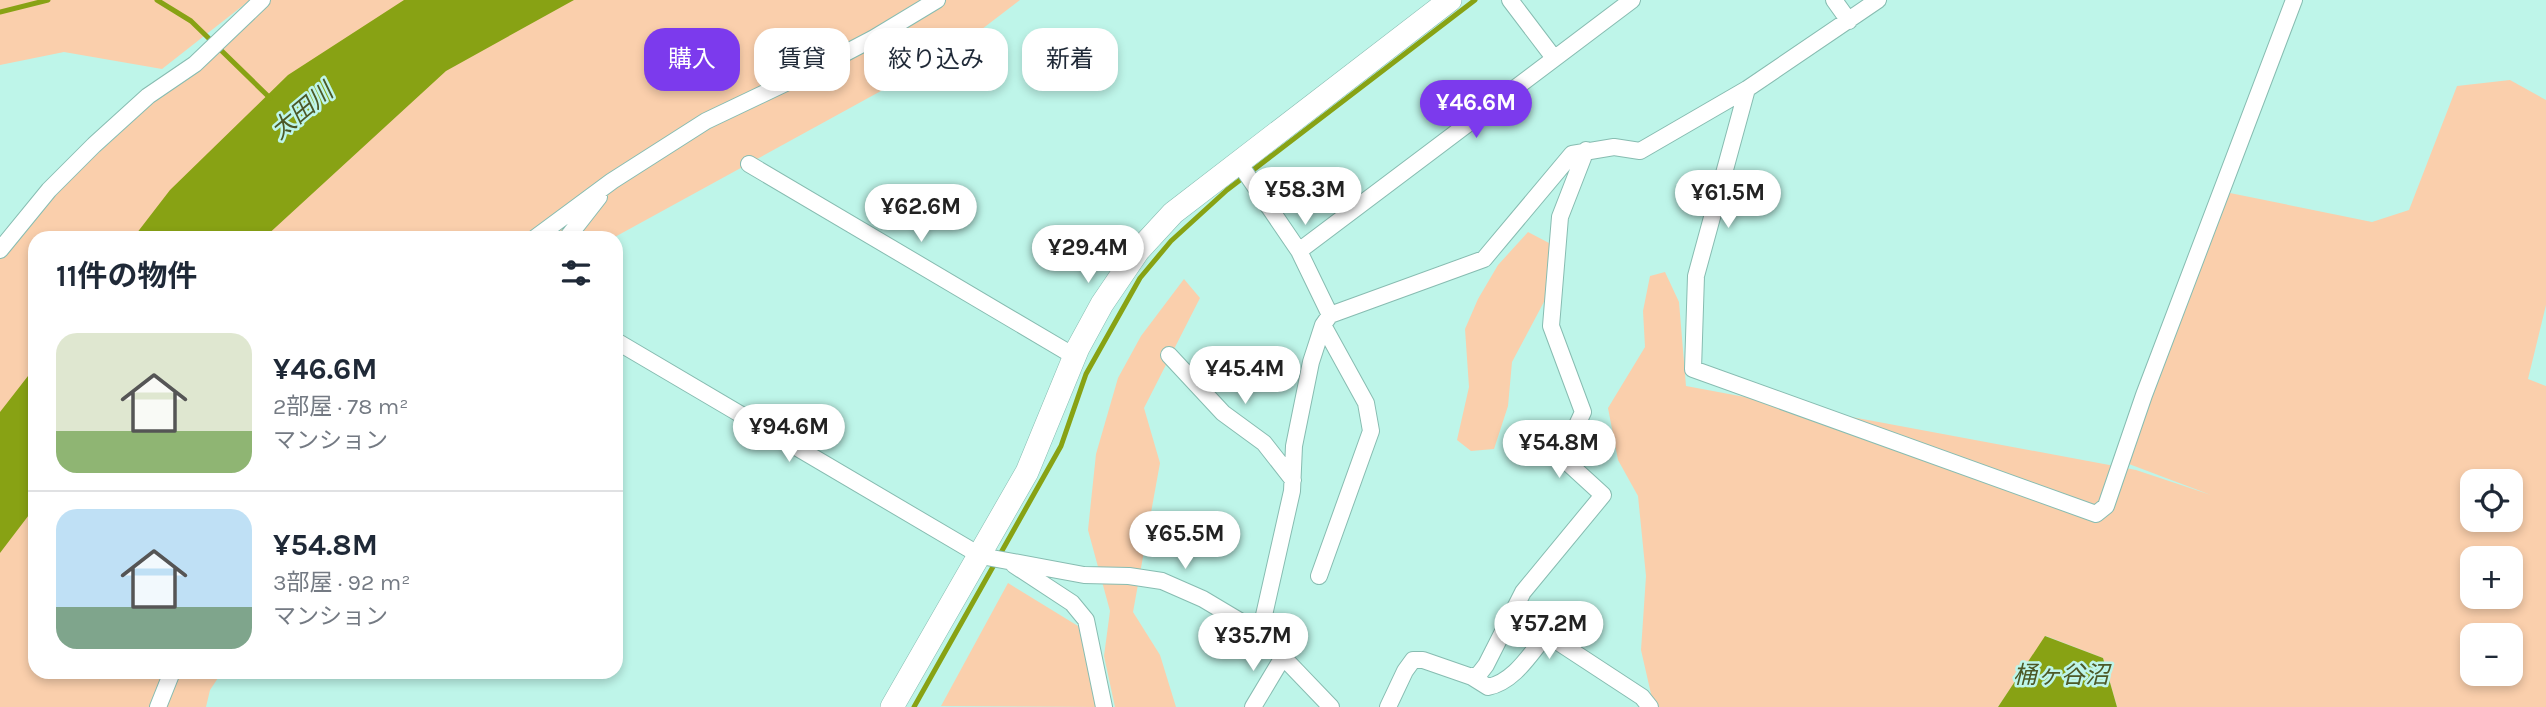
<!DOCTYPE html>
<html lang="ja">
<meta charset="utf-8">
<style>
body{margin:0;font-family:Karla,"Noto Sans JP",sans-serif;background:#f2f2f3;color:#1f2937;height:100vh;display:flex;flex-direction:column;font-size:26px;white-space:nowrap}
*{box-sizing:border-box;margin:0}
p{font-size:23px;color:#747a83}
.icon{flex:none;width:38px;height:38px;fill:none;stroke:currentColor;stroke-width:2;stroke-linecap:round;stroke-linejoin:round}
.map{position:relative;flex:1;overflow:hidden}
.sheet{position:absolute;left:28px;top:231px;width:595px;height:448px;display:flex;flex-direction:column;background:#fff;border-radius:21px;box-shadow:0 4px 10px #0003}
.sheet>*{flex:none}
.hud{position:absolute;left:644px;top:28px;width:665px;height:63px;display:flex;gap:14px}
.fabs{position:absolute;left:2460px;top:469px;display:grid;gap:14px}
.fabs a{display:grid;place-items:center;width:63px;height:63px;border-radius:14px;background:#fff;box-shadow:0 4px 10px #0003;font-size:35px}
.price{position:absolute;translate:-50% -60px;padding:0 16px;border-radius:24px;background:#fff;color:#222;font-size:23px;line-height:46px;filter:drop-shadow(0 2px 4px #0008)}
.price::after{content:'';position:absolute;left:50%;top:42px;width:21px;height:16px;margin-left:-10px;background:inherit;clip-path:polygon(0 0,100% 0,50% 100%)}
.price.current{background:#7c3aed;color:#fff}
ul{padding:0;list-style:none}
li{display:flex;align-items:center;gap:21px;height:175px;padding:0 28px}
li+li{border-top:2px solid #e0e1e3}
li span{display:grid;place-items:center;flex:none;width:196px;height:140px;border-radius:21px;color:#555}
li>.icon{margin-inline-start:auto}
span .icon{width:84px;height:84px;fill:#fffc;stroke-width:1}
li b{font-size:30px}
h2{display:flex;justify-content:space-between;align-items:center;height:84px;padding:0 28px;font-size:30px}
.tag{padding:0 24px;border-radius:21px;background:#fff;box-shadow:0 4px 10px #0003;font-size:24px;line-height:63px}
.tag.current{background:#7c3aed;color:#fff}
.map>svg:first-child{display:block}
.green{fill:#facfac;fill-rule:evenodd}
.water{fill:#88a214}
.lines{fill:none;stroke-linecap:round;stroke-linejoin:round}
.stream{stroke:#88a214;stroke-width:5}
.street-casing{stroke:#87bcb1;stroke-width:18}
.secondary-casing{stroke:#87bcb1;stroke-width:24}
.street{stroke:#fff;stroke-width:16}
.secondary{stroke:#fff;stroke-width:23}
.labels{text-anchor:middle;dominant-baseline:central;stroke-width:5;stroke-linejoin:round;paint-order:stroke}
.water-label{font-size:24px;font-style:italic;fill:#4c5826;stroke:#bef5e9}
</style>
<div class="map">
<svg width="2546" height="707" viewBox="0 0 2546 707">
<rect width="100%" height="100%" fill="#bef5e9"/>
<path class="green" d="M0,0h250l-88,69 -98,-17 -64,13z
M268,0h752l-68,52 -339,186h-578v434h187l-12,18 -4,17h-206v-448l70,-80 125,-115z
M2510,80l36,20v205l-18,74 18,7v321h-429l-14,-49 -57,-22 -48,71h-344l-13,-57 5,-74 -8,-80 -20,-36 -10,-52 37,-61 -2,-36 7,-35 15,-4 14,30 7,84 450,84 75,25 -90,-34 99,-270 152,31 37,-12 48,-124zM2473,481h38v39h-38zM2473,558h38v39h-38zM2473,635h38v39h-38z
M1528,232l21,11 6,38 -43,81 -4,44 -14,43 -23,2 -14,-11 12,-53 -4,-58 13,-30 20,-34z
M1184,279l16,19 -56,110 16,55 -27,149 27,43 16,52h-61l-11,-51 6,-45 -22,-81 8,-76 22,-76 23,-42z
M1008,583l70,43 14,43 5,38 -156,-1z"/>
<path class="water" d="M404,0h170l-128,71 -182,167h-131l37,-48 118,-115z
M35,367v140l-35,46v-141z
M2045,636l58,22 14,49h-119z"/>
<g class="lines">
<path class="stream" d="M157,0l34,21 79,77
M0,12l48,-12
M914,707l147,-261 25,-72 54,-96 31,-37 56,-51 248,-190"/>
<g class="street-casing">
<path id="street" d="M1510,0l44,58
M1834,0l15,21
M1747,89l-51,187 -3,93 403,145 10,-8 38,-111 150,-395
M1239,163l60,88 31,64
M749,164l325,192
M535,238l77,-57 94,-60 107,-51 61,-32 63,-38
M567,238l32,-41
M0,250l49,-60 45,-45 54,-49 47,-32 67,-64
M1299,251l333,-251
M616,341l365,215 103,19 45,1 33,5 41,18 57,34 71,74
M1169,355l54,58 41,30 29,37
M1014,565l58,38 14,17 18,87
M1319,576l52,-145 -5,-28 -43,-78
M1260,633l32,-142 2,-45 17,-84 12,-37 7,-10 154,-56 88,-105 42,-7 26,4 107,-62 131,-89
M1472,677l16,10c24,-5 39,-28 54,-47h13l87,57 8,10
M158,707l14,-35
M1253,707l30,-50
M1388,707l17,-36 8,-11h10l49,17 7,-3 7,-9 37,-73 80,-97 -35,-32 -4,-10 19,-41 -32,-86 9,-109 26,-67"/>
</g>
<g class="secondary-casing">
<path id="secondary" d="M892,707l135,-235 51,-124 24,-44 36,-53 35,-38 277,-213"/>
</g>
<use href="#street" class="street"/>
<use href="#secondary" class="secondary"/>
</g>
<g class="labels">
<g class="water-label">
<text transform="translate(302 111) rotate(-40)">太田川</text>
<text x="2061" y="675">桶ヶ谷沼</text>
</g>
</g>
</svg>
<div class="fabs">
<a><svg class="icon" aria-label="locate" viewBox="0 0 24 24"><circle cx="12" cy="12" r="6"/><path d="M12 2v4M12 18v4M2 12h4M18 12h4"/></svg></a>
<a>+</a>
<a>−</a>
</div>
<b class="price current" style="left:1476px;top:140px">¥46.6M</b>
<b class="price" style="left:1305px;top:227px">¥58.3M</b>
<b class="price" style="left:1728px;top:230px">¥61.5M</b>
<b class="price" style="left:921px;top:244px">¥62.6M</b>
<b class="price" style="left:1088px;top:285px">¥29.4M</b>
<b class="price" style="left:1245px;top:406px">¥45.4M</b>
<b class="price" style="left:789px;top:464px">¥94.6M</b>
<b class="price" style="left:1559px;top:480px">¥54.8M</b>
<b class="price" style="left:1185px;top:571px">¥65.5M</b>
<b class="price" style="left:1549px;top:661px">¥57.2M</b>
<b class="price" style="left:1253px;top:673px">¥35.7M</b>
<div class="hud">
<a class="tag current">購入</a>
<a class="tag">賃貸</a>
<a class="tag">絞り込み</a>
<a class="tag">新着</a>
</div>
<section class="sheet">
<h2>11件の物件<svg class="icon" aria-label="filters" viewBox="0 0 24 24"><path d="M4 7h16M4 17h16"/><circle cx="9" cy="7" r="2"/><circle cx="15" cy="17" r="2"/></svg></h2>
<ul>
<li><span style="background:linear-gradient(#dfe7d0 70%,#8fb573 0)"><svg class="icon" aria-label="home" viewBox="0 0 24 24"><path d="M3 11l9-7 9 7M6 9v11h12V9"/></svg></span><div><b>¥46.6M</b><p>2部屋 · 78 m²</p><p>マンション</p></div></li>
<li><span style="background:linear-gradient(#bfe0f5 70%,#7fa58c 0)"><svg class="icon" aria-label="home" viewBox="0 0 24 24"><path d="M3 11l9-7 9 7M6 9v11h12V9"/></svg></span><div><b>¥54.8M</b><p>3部屋 · 92 m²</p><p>マンション</p></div></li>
</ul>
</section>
</div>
